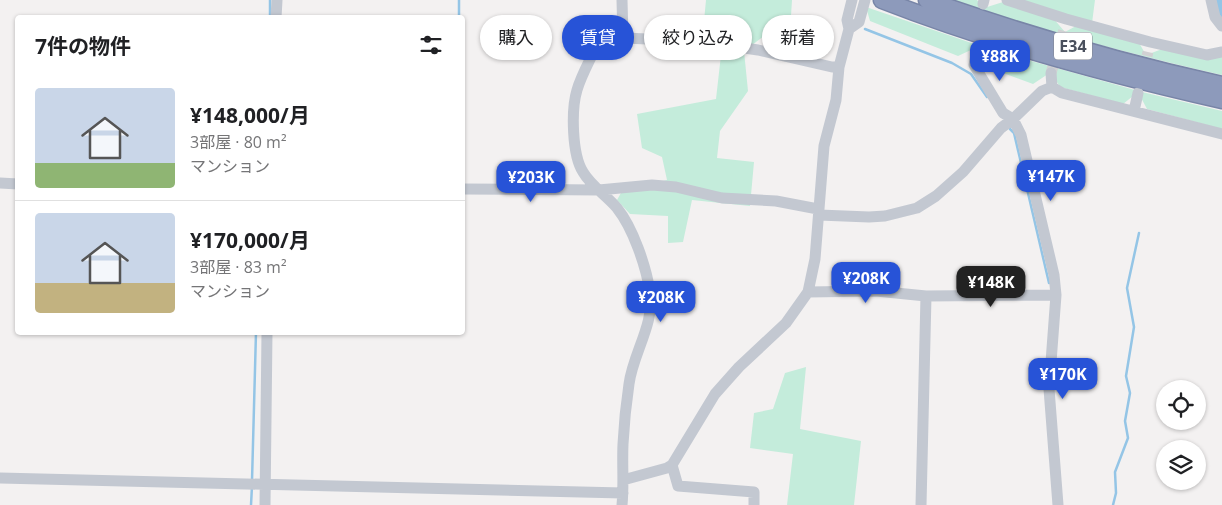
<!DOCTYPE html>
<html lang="ja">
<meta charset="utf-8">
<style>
body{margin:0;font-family:"Open Sans","Noto Sans JP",sans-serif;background:#f6f6f6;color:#202124;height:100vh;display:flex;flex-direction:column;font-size:19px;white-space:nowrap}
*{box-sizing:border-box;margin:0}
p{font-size:16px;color:#757577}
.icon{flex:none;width:28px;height:28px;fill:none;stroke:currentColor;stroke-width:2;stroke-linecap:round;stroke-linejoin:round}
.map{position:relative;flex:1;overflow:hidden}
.panel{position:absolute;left:15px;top:15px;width:450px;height:320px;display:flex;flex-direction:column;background:#fff;border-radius:5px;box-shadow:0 1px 4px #0004}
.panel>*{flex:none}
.hud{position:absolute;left:480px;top:15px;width:475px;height:45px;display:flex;gap:10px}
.controls{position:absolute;left:1156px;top:380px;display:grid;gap:10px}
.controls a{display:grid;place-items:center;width:50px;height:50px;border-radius:50%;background:#fff;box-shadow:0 1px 4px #0004;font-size:25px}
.price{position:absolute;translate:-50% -42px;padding:0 11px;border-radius:10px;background:#2753d7;color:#fff;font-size:16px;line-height:32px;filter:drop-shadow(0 1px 2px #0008)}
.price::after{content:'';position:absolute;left:50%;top:30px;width:15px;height:11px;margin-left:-8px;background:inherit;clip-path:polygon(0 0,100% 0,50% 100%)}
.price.current{background:#222;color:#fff}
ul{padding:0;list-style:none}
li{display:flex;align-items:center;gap:15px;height:125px;padding:0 20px}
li+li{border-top:1px solid #e0e0e0}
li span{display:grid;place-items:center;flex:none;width:140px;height:100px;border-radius:5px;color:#555}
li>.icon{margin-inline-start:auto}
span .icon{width:60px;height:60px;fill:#fffc;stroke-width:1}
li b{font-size:21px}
h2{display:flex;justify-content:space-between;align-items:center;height:60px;padding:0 20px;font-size:21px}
.pill{padding:0 18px;border-radius:22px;background:#fff;box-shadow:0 1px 4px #0004;font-size:18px;line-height:45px}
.pill.current{background:#2753d7;color:#fff}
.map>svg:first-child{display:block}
.green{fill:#c4ecdb}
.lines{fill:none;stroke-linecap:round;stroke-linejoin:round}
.stream{stroke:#94c5e6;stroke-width:2.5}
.river{stroke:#94c5e6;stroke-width:16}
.minor-tunnel{stroke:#d1d1d3;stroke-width:11;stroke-dasharray:11 5.5;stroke-linecap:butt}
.highway-casing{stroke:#7885a7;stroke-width:19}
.minor{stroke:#c3c8d1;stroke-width:11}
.highway{stroke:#8d9abb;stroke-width:16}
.labels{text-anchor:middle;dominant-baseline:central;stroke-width:4;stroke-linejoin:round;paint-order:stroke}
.shield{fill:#fff;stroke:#80848e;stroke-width:1}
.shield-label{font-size:16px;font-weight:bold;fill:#4a505d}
</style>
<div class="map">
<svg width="1222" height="505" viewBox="0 0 1222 505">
<rect width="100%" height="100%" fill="#f3f1f1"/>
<path class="green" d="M706,0h86l-1,16 -47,35 4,40 -28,40 -3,27 37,4 -4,44 -58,-6 -9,42 -15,1v-27l-38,-2 -13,-14 5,-9 45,-11 -5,-23 -20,-9 -5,-34 79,-15 6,-53 -20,-4z
M953,0h24l7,8 19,-6 50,16 12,14 11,-6 62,15 8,14 19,-7 57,9v18c-91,-21 -181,-44 -269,-75z
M1021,0h74l-3,23z
M866,7l129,44 147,41 80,19v18l-75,-20 -9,-17 -15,12 -63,-17 -9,-15 -18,12 -49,-18 -1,-14 -10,-3 -15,7 -88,-35z
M806,367l-6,62 61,12 -7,64h-67l6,-51 -43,-6 4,-35 19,-4 12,-36z"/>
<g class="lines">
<path class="stream" d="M270,18v-18
M459,18v-18
M865,29l87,34 19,11 16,23
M1010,129l4,4 35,150
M252,481l4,-149
M251,505l1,-19
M1113,505l3,-12 -1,-21 13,-34 -3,-17 5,-28 -4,-17 8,-49 -7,-39 12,-55"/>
<path class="river" d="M1218,0l4,18"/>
<path class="minor-tunnel" d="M1143,72l5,-20
M1051,73l13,-43"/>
<g class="highway-casing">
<path id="highway" d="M882,0c110,43 225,74 340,100
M927,0c96,34 195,63 295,85"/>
</g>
<path class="minor" d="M1007,0l59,19 84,23 57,13 15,-3
M1211,0l4,17 7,9
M983,4l1,-4
M276,18l1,-18
M849,29l-2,-9 5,-20
M623,38l74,3 61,9 74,17h7
M977,50l-3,15 29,48 10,6 8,16 33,140 2,20 -7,94 9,116
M1051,73l1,14
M1052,87l10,6 160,41
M1134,111l4,-18
M0,183l18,1
M462,189l137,1 53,-5 24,2 46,11 54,3 42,8
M819,215l50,2 16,-1 32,-8 19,-12 27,-24 38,-44 12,-9 29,-28 10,-4
M808,292l68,-1 50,5 130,-1
M672,465l6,21 76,6v13
M0,478l623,15
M623,480l44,-12 5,-3 43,-71 24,-27 47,-44 22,-31 7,-33 9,-113 12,-46 3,-33 10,-38 10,-7 6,-22
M265,505l2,-173
M622,505c2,-20 0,-41 1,-61 1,-20 3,-40 6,-60 4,-31 26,-60 21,-92 -4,-26 -17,-64 -33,-84 -11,-13 -26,-22 -34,-36 -11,-17 -12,-62 -6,-82 4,-14 12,-28 18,-41l6,-6 22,-5 -1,-38
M921,505l5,-209"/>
<use href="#highway" class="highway"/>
</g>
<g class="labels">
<rect class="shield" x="1054" y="32.5" width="38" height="27" rx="4"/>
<g class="shield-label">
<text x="1073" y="46">E34</text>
</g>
</g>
</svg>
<div class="controls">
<a><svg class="icon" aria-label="locate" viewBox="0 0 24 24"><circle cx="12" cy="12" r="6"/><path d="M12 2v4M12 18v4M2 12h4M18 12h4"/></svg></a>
<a><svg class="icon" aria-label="layers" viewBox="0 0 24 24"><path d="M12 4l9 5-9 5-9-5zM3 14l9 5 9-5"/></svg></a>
</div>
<b class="price" style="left:1000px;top:82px">¥88K</b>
<b class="price" style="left:1051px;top:202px">¥147K</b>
<b class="price" style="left:531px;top:203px">¥203K</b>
<b class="price" style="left:866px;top:304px">¥208K</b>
<b class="price current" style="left:991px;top:308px">¥148K</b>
<b class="price" style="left:661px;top:323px">¥208K</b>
<b class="price" style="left:1063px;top:400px">¥170K</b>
<div class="hud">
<a class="pill">購入</a>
<a class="pill current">賃貸</a>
<a class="pill">絞り込み</a>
<a class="pill">新着</a>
</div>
<section class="panel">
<h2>7件の物件<svg class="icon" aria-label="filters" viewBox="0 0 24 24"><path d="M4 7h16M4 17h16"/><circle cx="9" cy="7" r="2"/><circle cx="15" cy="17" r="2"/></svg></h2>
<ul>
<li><span style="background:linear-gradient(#c9d6e8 75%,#8fb573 0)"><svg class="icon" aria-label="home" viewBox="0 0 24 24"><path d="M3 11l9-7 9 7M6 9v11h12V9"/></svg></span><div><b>¥148,000/月</b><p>3部屋 · 80 m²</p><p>マンション</p></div></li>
<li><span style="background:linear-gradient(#c9d6e8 70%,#c2b280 0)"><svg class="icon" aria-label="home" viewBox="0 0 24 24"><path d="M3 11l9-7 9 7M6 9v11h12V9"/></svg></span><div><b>¥170,000/月</b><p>3部屋 · 83 m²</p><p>マンション</p></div></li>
</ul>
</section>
</div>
